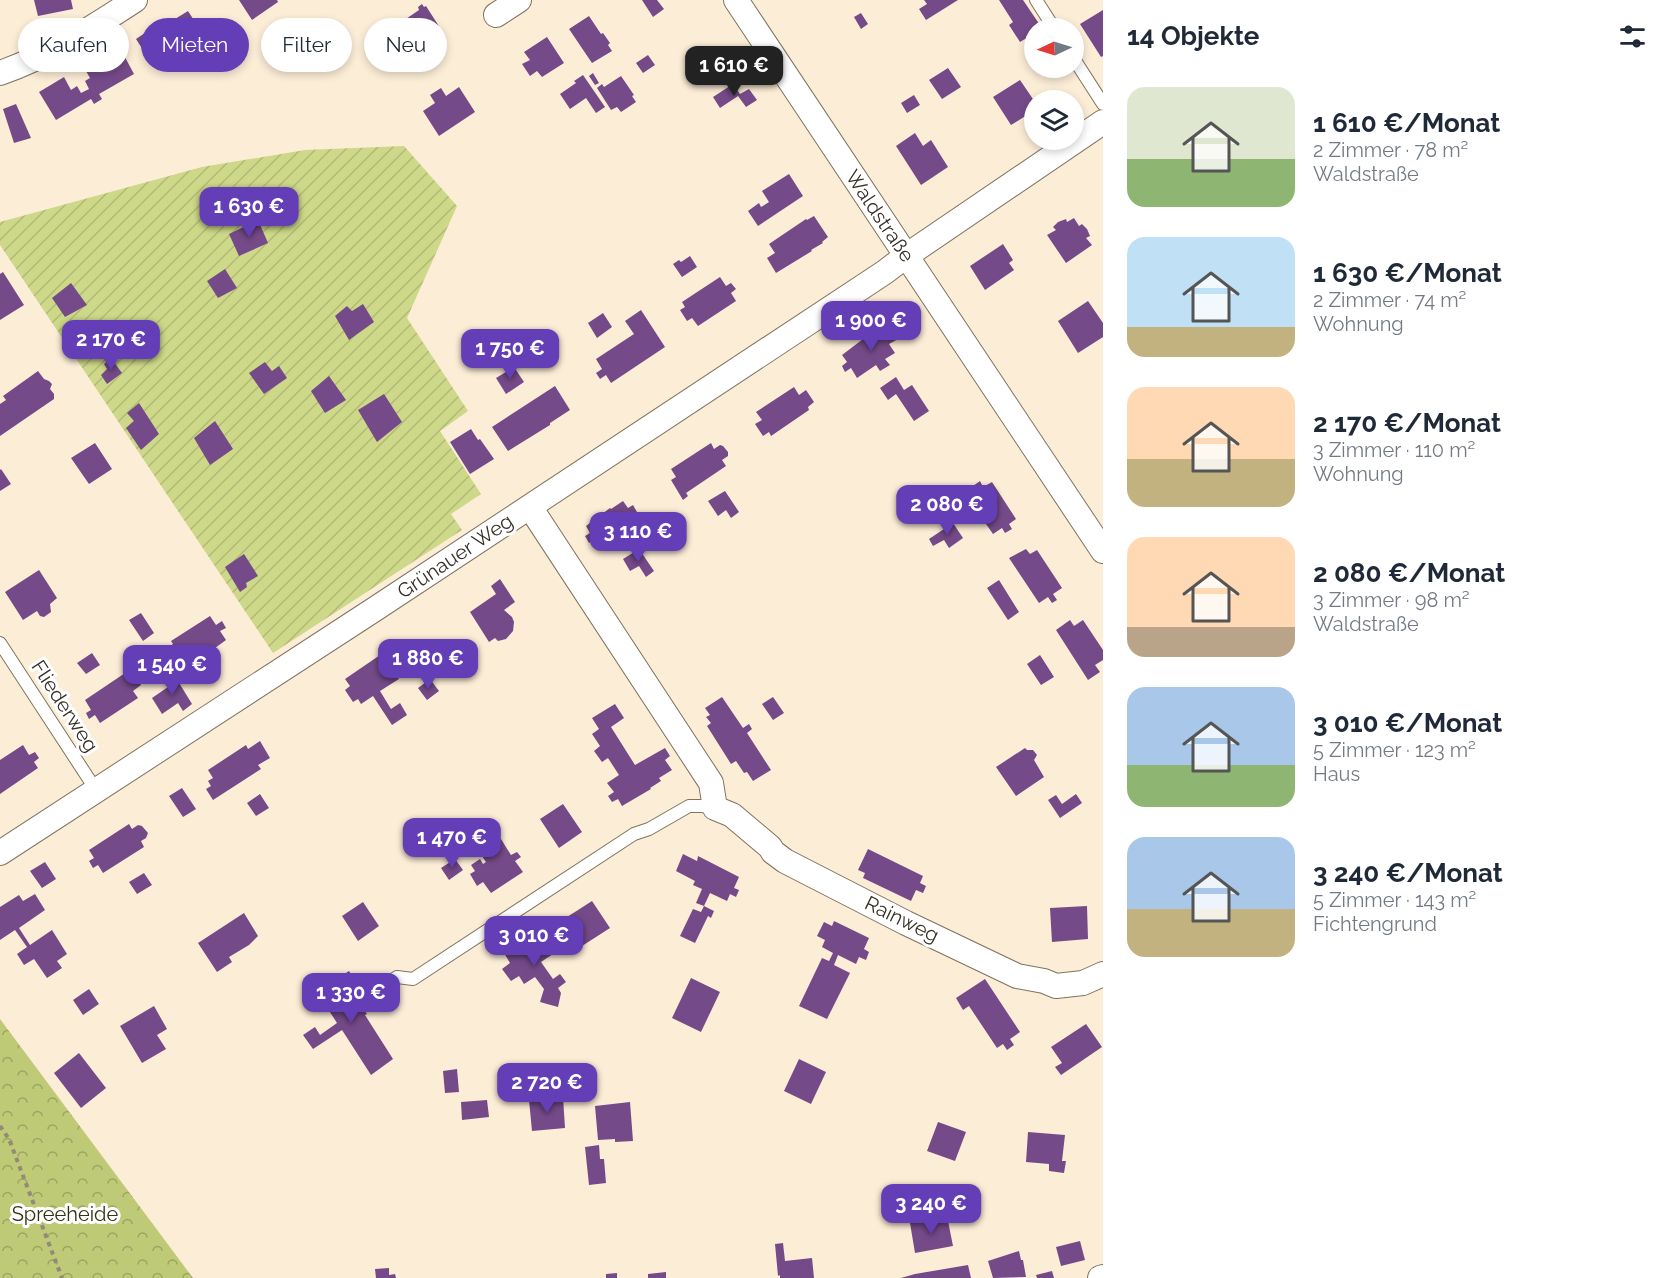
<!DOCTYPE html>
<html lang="de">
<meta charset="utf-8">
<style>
body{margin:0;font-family:Raleway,sans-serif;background:#f2f2f3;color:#1f2937;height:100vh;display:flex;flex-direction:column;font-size:22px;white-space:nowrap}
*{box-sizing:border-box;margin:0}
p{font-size:20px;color:#747a83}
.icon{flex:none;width:33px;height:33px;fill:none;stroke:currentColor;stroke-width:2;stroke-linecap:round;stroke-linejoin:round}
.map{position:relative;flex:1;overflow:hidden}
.drawer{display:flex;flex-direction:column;background:#fff;width:570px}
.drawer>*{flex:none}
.guide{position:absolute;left:18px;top:18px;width:570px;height:54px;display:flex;gap:12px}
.needle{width:39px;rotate:266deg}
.controls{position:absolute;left:1024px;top:18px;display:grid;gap:12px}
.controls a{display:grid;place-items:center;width:60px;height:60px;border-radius:50%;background:#fff;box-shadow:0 3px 9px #0003;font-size:30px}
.price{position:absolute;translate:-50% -51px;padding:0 14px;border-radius:12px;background:#633eb6;color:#fff;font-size:20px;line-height:39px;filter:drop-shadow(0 2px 3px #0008)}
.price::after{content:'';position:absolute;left:50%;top:36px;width:18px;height:14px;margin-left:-9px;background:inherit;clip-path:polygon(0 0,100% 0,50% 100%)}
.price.on{background:#222;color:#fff}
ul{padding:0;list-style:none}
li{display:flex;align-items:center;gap:18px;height:150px;padding:0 24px}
li span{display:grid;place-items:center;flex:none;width:168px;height:120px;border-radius:18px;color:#555}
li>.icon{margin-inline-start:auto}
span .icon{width:72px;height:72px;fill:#fffc;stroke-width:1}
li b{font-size:26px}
h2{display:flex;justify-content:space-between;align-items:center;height:72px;padding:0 24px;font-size:26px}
.chip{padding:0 21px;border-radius:27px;background:#fff;box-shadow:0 3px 9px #0003;font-size:21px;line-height:54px}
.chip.on{background:#633eb6;color:#fff}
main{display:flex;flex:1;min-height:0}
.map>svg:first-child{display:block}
.forest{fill:url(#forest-crowns)}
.garden{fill:url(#garden-furrows)}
.building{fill:#754a89}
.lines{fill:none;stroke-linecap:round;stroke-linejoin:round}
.service-casing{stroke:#7f735f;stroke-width:14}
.minor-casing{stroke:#7f735f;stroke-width:26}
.path{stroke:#938a7a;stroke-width:4;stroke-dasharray:4.5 4.5;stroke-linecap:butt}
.service{stroke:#fff;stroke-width:12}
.minor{stroke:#fff;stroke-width:24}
.labels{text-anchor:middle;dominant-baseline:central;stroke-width:6;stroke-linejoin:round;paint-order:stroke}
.street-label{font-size:20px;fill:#353027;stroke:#fff}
.park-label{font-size:20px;fill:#303410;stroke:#fff}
</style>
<main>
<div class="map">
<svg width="1103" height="1278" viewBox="0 0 1103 1278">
<defs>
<pattern id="forest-crowns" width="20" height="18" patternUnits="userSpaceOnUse" patternTransform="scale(1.5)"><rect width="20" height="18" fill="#beca76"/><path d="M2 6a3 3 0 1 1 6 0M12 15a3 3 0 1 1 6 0" fill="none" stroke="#9ba461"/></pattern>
<pattern id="garden-furrows" width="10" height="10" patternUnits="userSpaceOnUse" patternTransform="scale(1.5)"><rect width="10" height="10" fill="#cdd888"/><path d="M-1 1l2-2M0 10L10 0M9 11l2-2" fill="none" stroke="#b1ba75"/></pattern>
</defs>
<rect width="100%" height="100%" fill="#fcedd7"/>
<path class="forest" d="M0,1019l193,259h-193z"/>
<path class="garden" d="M404,146l53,60 -50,112 61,93 -28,20 41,63 -30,20 11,16 -189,123 -273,-408v-23l202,-55 103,-17z"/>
<path class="building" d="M34,0h37l2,9 -35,7z
M239,0h38l1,2 -26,18z
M642,0h15l7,9 -11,8z
M924,0h34l-32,20 -7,-11 8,-5z
M999,0h24l19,28h-7v16l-5,-8 -10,6 -11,-17 4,-3z
M422,4l2,3 2,-1 16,25 -34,22 -9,-15 10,-6 -6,-11 16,-11 -1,-3z
M1103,10v46l-2,1 -21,-33z
M188,11l23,36 -20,13 -24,-36z
M861,13l7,11 -7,5 -7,-12z
M589,16l12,18 2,-1 7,10 -2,2 4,6 -20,12 -23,-34z
M148,31l16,25 -12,8 -16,-25z
M547,37l17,26 -22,14 -5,-6 -7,5 -8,-12 8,-4 -6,-8z
M119,46l15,28 -35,20 3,5 -8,5 -3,-5 -35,21 -17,-28 25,-15 7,13 6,-4 4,7 8,-4 -4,-8 5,-3 -7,-12z
M707,47l15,23 -20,13 -15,-23z
M648,55l7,10 -12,8 -7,-10z
M948,68l13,19 -19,12 -13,-19z
M593,73l6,10 -4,2 -6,-9z
M583,75l22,32 -9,6 -10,-15 -16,11 -10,-15 16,-11 -2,-2z
M621,76l13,19 -2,1 4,6 -15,10 -4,-5 -6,3 -14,-22 5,-4 2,3z
M1020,80l15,22v8l-24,15 -18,-28z
M733,84l7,10 9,-5 8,11 -11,7 -8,-11 -18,12 -7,-11z
M459,87l16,25 -36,24 -16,-25 12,-8 -5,-8 11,-7 5,8z
M914,95l6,10 -13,8 -6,-10z
M16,104l15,34 -17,5 -11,-34z
M915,133l8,13 8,-6 17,27 -27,18 -25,-39z
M789,174l14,22 -45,30 -10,-15 11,-8 2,4 8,-5 -7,-11z
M814,216l14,21 -6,5 1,1 -12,7 1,1 -36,22 -9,-15 8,-5 -6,-9 37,-25 1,1z
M1074,218l5,8 3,-2 5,5 3,7 -4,2 6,7 -26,18 -19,-28 9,-5 -3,-3 5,-5 8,-3 1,3z
M258,220l10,23 -29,13 -10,-22z
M1003,244l10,16 -4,3 5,7 -29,20 -15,-24z
M690,256l7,11 -15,10 -9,-13 6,-4 2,2z
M225,269l12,19 -19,10 -11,-17z
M3,272l21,33 -24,15v-46z
M720,277l6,9 5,-3 5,6 -5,4 5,8 -38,25 -6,-8 -5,3 -7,-11 5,-3 -3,-5z
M71,283l16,22 -22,12 -13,-19z
M1088,301l15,22v14l-25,16 -20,-32z
M363,304l11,18 -25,18 -14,-24 12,-10 5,5z
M641,310l24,37 -54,36 -5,-8 -6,4 -4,-6 6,-4 -6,-10 38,-25 -9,-13z
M603,313l9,14 -15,11 -9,-15z
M891,324l9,14 -11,6 6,9 -10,6 5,6 -10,6 -4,-6 -19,13 -6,-10 -6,4 -3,-6 5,-4 -5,-7 25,-19 1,1z
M111,358l11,15 -15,11 -6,-9 6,-6 -3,-5z
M265,362l7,9 7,-5 8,12 -23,16 -15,-21z
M514,367l10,15 -18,12 -10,-16z
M38,371l6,8 5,2 3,3 -2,5 4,5v5l-54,37v-32l6,-4 -3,-4z
M329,376l17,24 -21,13 -14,-22z
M896,377l8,13 8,-5 17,26 -15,10 -18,-27 -8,6 -8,-12z
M555,386l15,24 -20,13v2l-42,26 -16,-24z
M794,387l5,8 7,-5 8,12 -6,5 1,3 -38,26 -2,-4 -6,4 -8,-12 7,-4 -6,-8z
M384,394l18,28 -25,20 -19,-32z
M139,403l20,31 -18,16 -15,-22 8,-7 -7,-8z
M215,421l18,28 -23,16 -16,-27z
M471,429l7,11 2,-1 14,20 -24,15 -20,-32z
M95,443l17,26 -23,15 -18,-26z
M711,443l3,6 6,-4 3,1 5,6v4l-6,4 4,6 -40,27 2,3 -5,4 -12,-20 5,-3 -5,-8z
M1,469l10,15 -11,7v-21z
M980,481l3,6 9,-5 24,37 -7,5 3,5 -7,4 -3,-5 -9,6 -14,-20 -5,4 -4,-6 6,-3 -10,-18z
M725,491l14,21 -8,6 -5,-8 -8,6 -10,-15z
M623,501l5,7 5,-3 4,7 -5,3 6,9 -18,13 4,6 -6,4 -4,-7 -13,9 -6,-10 -6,4 -4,-7 5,-3 -4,-7 24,-18 1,1z
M953,523l10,15 -14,10 -5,-8 -11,6 -4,-7z
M639,549l15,22 -8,6 -7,-11 -9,5 -7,-12z
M1026,549l4,5 7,-4 25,38 -9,6 4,6 -5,3 -4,-6 -9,6 -30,-45z
M244,554l14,22 -12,7 1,4 -7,5 -15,-25z
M39,570l18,28 -7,6 1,8 -7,5 -4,-1 -3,-5 -14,9 -18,-28z
M500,579l15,23 -11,8 8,7 2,5 -1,9 -7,8 -8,2 -3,-3 -6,4 -19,-30 26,-18 -5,-8z
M999,580l20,32 -11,8 -21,-32z
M141,613l13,20 -11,8 -14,-21z
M210,616l6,9 6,-4 4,7 -6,3 6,9 -26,19 -1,-2 -12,8 -5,-8 -7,5 -9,-13 7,-5 -2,-3z
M1070,620l4,6 9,-6 20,30v10l-8,5 5,7 -12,8 -32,-50z
M92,653l8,12 -14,9 -9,-11z
M383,653l6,9 4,-3 4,6 -5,3 7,11 -19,12 11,18 9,-6 7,12 -15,10 -19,-29 -12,8 -3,-5 -5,3 -8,-12 5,-4 -5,-7z
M1040,655l14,22 -13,8 -14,-21z
M131,669l10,16 -8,6 5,7 -38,25 -5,-8 -6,4 -3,-6 5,-3 -6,-10z
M173,673l19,31 -9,7 -5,-8 -16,11 -10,-16 16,-11 -5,-8z
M430,679l9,12 -12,9 -9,-12z
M722,697l21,31 6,-4 3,5 -5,4 24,37 -18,11 -6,-9 -3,1 -8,-12 -5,3 -24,-38 4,-3 -5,-6 4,-2 -5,-7z
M773,697l11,16 -11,7 -11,-16z
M615,704l9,14 -13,9 24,38 30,-17 5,8 -5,4 7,10 -13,8 2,3 -11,7 1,1 -29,17 -4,-7 -6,3 -4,-6 6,-4 -7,-9 12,-8 -11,-17 -6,4 -8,-11 6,-5 -8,-12 7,-5 -7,-11z
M260,741l10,17 -12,7 3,4 -48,31 -7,-11 5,-3 -3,-5 5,-3 -5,-8 38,-25 2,4z
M23,745l6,10 6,-3 4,6 -5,4 4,6 -38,26v-34z
M1025,748l2,2h6l4,5 -3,5 10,17 -28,19 -20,-29z
M182,788l14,21 -13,8 -14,-21z
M260,794l9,14 -13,8 -9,-13z
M1076,794l6,9 -22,15 -12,-18 8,-5 6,9z
M563,804l19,28 -23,16 -19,-29z
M129,824l3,5 6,-4 4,1 6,7 -2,5 -5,3 3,6 -41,26 -5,-8 -5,3 -4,-7 5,-3 -5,-8z
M472,831l13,19 16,-11 10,16 6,-3 4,5 -6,4 8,11 -32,21 -8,-11 -6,4 -7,-12 5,-3 -4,-6 9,-6 3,5 3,-2 -10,-15 -2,1 -9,-13z
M868,849l55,27 -3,7 6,3 -3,7 -7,-3 -5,11 -48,-23 2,-5 -7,-3z
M683,854l14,7 1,-5 41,21 -5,11 5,2 -3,7 -6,-3 -3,7 -17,-8 -6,13 -8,-3 6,-14 -9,-4 2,-4 -19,-10z
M455,859l8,11 -14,10 -8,-12z
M45,862l11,17 -14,9 -12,-17z
M144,873l8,12 -15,9 -8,-12z
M35,894l10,16 -26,18 11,17 22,-15 15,24 -10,7 5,7 -15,10 -13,-19 -10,6 -7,-11 10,-7 -12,-17 -15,10v-33l19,-12 4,6z
M592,901l18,27 -28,18 -18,-27z
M363,902l16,24 -21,15 -16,-25z
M704,906l10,5 -3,7 -3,-2 -13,27 -15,-7 13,-27 8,3z
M1087,906l1,33 -36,3 -2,-34z
M244,913l14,23 -9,9 -20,12 3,5 -15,10 -19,-29z
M834,921l35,17 -5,11 5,3 -3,8 -7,-3 -3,7 -18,-9 -4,10 16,8 -23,46 -28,-13 23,-48 7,3 4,-8 -11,-6 3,-7 -8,-4 7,-14 8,4z
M536,932l8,11 4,-3 8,12 -15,10 12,17 7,-5 6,8 -8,6 3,5 -3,14 -18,-5 4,-13 -9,-12 -11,7 -5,-8 -8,5 -9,-12 8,-6 -6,-10z
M349,971l12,19 -9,6 3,5 2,-2 10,15 -2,1 28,44 -22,16 -29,-45 -29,19 -10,-14 12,-8 5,8 17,-12 -20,-31z
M691,978l29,14 -19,40 -29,-14z
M985,979l35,53 -10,7 4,6 -7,5 -4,-6 -6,4 -28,-42 -6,4 -7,-12z
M89,989l10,15 -16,11 -10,-15z
M154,1006l13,23 -10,6 9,14 -24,14 -22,-37z
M1086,1024l16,23 -41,28 -6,-8 7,-4 -11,-16z
M79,1053l27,35 -25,20 -27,-35z
M799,1059l27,13 -15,32 -27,-13z
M457,1069l2,23 -14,1 -2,-22z
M566,1069l1,15 -25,2 -1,-15z
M563,1097l2,31 -33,3 -3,-31z
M487,1100l2,17 -27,3 -1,-18z
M630,1102l3,39 -18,1v-3l-17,1 -3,-34z
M938,1122l28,10 -11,29 -28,-10z
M1028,1132l37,3 -3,26h4l-2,12 -15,-2v-7l-23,-2z
M599,1145l1,14h4l2,24 -17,2 -4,-38z
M947,1216l6,30 -38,7 -5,-30z
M1080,1241l5,19 -24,6 -5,-19z
M783,1243l2,18 27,-3 2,20h-34v-3l-2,1 -3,-32z
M1019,1251l2,9h2l3,17 -33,1 -5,-17z
M968,1265l3,13h-70l14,-4z
M389,1268v7l6,-1 1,4h-20l-1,-9z
M1052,1271l2,7h-17l-1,-3z
M666,1272v6h-18v-4z
M617,1273v5h-11v-4z"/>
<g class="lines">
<g class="service-casing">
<path id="service" d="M1036,0l18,28
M1074,59l29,45
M0,643l96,147
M382,987l15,-10 16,2 221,-145 15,-5 40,-23h13l13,2"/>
</g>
<g class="minor-casing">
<path id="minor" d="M736,0l367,551
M496,15l23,-15
M0,73c49,-17 92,-45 135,-73
M530,507l181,276 4,25 17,7 38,32 3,5 12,9 121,62 111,53 27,5 12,5 27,-3 20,-9
M0,853l375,-244 510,-337 21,-16 197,-134
M1100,1278l3,-1"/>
</g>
<path class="path" d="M0,1126l9,13 53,139"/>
<use href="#service" class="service"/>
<use href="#minor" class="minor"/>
</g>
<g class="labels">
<g class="street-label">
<text transform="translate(880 216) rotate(56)">Waldstraße</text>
<text transform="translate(455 556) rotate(-34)">Grünauer Weg</text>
<text transform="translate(65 706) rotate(57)">Fliederweg</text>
<text transform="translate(902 919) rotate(26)">Rainweg</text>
</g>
<g class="park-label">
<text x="65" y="1214">Spreeheide</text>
</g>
</g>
</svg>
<div class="controls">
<a><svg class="needle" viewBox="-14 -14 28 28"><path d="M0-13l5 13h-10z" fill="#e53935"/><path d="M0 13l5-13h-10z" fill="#747a83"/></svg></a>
<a><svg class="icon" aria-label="layers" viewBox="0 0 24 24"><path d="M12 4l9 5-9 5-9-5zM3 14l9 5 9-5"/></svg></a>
</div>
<b class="price on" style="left:734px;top:97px">1 610 €</b>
<b class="price" style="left:249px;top:238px">1 630 €</b>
<b class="price" style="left:871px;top:352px">1 900 €</b>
<b class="price" style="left:111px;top:371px">2 170 €</b>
<b class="price" style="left:510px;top:380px">1 750 €</b>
<b class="price" style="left:947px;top:536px">2 080 €</b>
<b class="price" style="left:638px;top:563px">3 110 €</b>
<b class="price" style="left:428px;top:690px">1 880 €</b>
<b class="price" style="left:172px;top:696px">1 540 €</b>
<b class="price" style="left:452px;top:869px">1 470 €</b>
<b class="price" style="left:534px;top:967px">3 010 €</b>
<b class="price" style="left:351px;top:1024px">1 330 €</b>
<b class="price" style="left:547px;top:1114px">2 720 €</b>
<b class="price" style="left:931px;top:1235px">3 240 €</b>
<div class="guide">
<a class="chip">Kaufen</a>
<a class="chip on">Mieten</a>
<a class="chip">Filter</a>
<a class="chip">Neu</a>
</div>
</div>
<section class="drawer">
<h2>14 Objekte<svg class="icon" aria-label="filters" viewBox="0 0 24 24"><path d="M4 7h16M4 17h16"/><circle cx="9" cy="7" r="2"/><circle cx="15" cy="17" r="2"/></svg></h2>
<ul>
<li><span style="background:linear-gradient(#dfe7d0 60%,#8fb573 0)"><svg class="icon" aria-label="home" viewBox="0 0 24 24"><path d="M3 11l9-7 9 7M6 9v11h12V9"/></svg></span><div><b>1 610 €/Monat</b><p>2 Zimmer · 78 m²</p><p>Waldstraße</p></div></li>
<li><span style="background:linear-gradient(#bfe0f5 75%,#c2b280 0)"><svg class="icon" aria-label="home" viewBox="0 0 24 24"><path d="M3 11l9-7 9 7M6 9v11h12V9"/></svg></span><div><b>1 630 €/Monat</b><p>2 Zimmer · 74 m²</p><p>Wohnung</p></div></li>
<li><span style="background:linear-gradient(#ffd9b3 60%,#c2b280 0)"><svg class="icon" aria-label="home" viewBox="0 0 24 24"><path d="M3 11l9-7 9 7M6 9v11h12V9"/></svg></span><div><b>2 170 €/Monat</b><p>3 Zimmer · 110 m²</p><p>Wohnung</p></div></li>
<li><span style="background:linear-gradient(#ffd9b3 75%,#b9a48a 0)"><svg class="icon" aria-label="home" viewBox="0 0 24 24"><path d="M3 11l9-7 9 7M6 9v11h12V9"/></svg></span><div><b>2 080 €/Monat</b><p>3 Zimmer · 98 m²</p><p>Waldstraße</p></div></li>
<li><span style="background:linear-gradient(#a9c7e8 65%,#8fb573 0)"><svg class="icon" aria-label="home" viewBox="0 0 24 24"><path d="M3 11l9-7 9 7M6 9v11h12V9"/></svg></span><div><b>3 010 €/Monat</b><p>5 Zimmer · 123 m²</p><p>Haus</p></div></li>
<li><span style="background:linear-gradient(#a9c7e8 60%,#c2b280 0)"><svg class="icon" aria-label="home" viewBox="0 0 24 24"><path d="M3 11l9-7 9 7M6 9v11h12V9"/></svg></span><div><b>3 240 €/Monat</b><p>5 Zimmer · 143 m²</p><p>Fichtengrund</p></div></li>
</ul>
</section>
</main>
